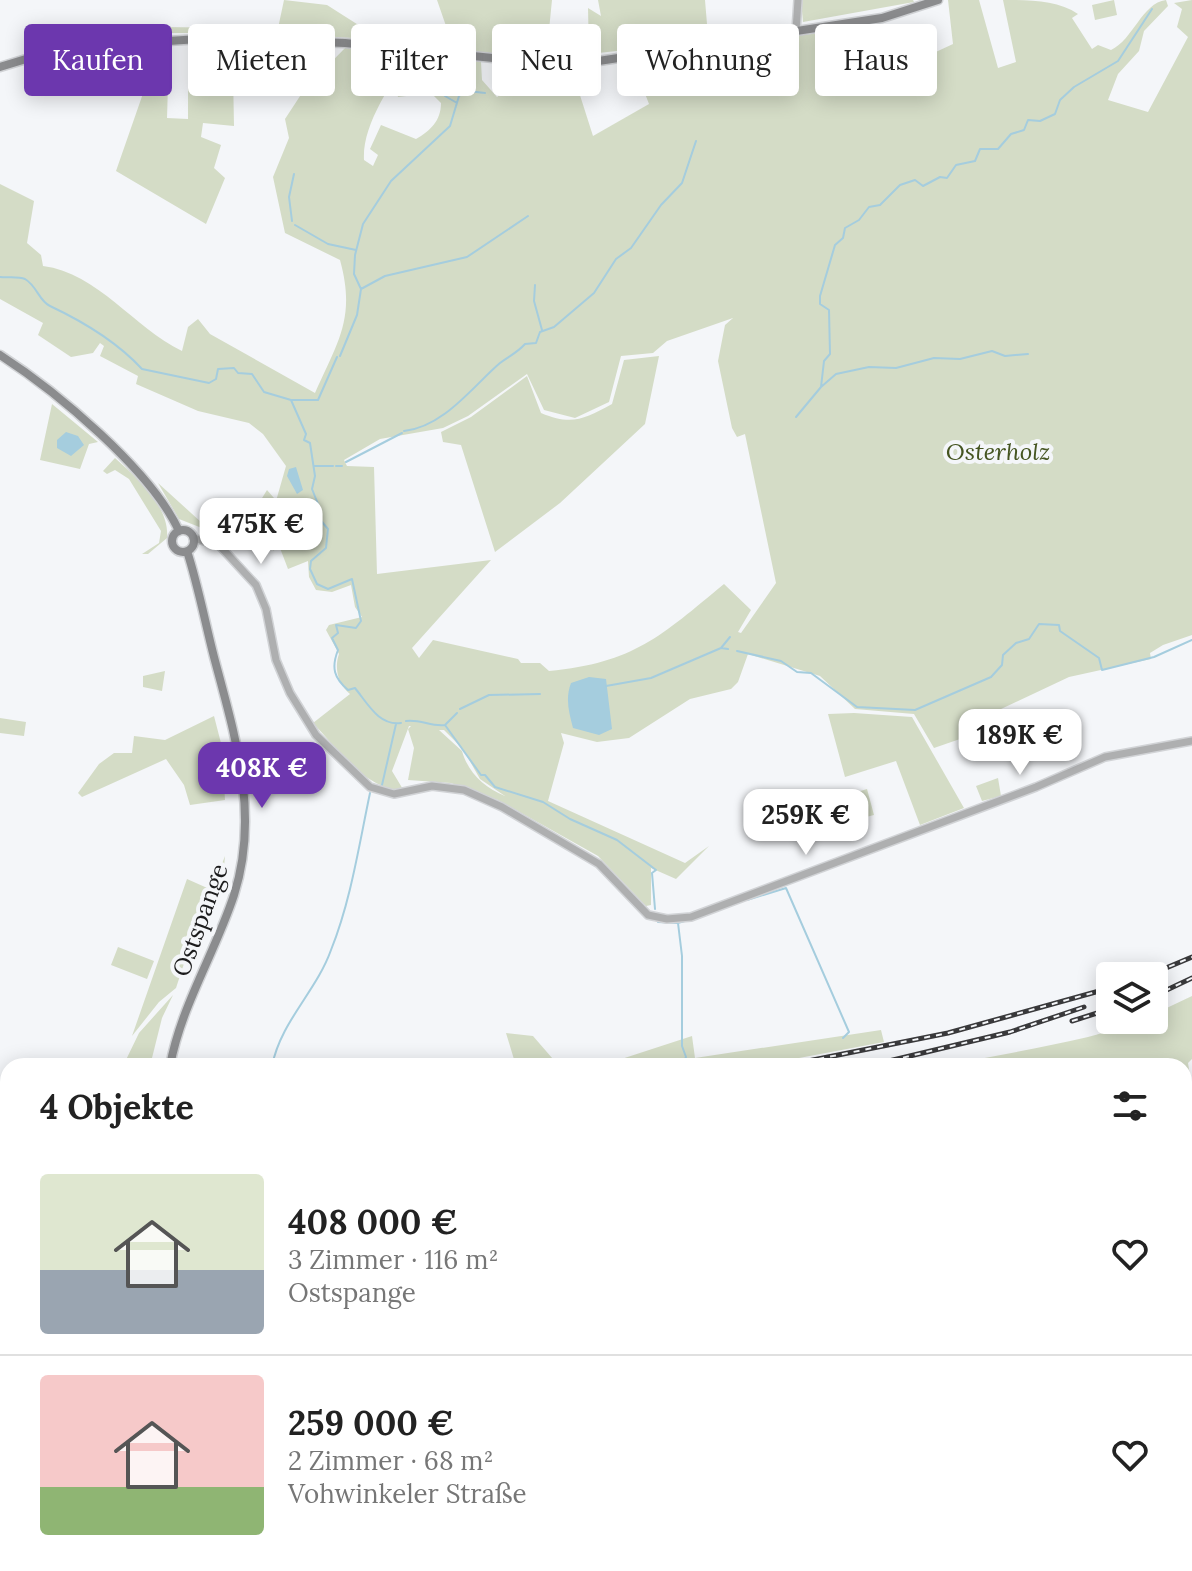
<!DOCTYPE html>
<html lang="de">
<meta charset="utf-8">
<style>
body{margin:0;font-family:Lora,serif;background:#f6f6f6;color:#222;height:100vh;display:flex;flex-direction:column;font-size:30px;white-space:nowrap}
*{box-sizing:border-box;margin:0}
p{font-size:26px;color:#767676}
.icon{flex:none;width:44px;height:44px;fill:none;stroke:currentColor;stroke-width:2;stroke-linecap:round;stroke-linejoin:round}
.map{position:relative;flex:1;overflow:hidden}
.sheet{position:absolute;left:0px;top:1058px;width:1192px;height:514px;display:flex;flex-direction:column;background:#fff;border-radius:24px 24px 0 0;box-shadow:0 4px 20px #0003}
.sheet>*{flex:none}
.top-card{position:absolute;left:24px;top:24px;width:1144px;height:72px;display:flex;gap:16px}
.controls{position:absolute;left:1096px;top:962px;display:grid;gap:16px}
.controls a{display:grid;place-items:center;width:72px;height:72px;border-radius:8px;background:#fff;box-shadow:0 4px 20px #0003;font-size:40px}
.price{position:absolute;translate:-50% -68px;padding:0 18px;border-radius:16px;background:#fff;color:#222;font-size:26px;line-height:52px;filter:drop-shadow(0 2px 4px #0008)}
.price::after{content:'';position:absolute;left:50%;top:48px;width:24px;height:18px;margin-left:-12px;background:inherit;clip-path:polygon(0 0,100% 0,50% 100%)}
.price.active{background:#6c37ae;color:#fff}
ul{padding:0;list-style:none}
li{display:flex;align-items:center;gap:24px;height:200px;padding:0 40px}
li+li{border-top:2px solid #e0e0e0}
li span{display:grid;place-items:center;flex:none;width:224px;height:160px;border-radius:8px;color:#555}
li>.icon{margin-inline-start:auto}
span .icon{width:96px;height:96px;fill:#fffc;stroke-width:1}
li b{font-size:34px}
h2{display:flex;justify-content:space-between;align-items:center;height:96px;padding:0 40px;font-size:34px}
.tag{padding:0 28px;border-radius:8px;background:#fff;box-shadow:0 4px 20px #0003;font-size:28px;line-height:72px}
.tag.active{background:#6c37ae;color:#fff}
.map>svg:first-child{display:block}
.green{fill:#d4dcc6;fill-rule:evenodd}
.water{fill:#a5cdde}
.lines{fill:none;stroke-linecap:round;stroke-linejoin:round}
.stream{stroke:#a5cdde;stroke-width:2}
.tertiary-casing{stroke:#d1d3d6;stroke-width:10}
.secondary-casing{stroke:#d1d3d6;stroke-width:11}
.primary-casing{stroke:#d1d3d6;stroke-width:12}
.tertiary{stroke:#aeafb0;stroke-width:7}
.secondary{stroke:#8b8c8e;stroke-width:8}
.primary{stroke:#727376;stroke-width:9}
.rail-casing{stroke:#39393b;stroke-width:5}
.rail{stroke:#f4f6f9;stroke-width:2;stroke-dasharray:6;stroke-linecap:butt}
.labels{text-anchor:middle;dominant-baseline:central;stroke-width:8;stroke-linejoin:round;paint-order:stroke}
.park-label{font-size:24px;font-style:italic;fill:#455521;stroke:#f4f6f9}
.street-label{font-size:24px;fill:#1b1b1c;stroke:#f4f6f9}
</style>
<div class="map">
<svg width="1192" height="1571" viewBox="0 0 1192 1571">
<rect width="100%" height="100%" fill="#f4f6f9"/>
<path class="green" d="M284,0l43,5 55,35 -105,-7z
M437,0h115l-3,30h-22l-2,27 -71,-8z
M598,0h107l3,36 -48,8 -11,-12h-24l1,18 -37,4 -1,-46 13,8z
M801,0h112l1,2 -111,20z
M948,0h31l19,68 18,-6 -13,-62c25,0 55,0 75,14l-6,4 20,31 6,-4 13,5c22,-10 31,-47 55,-50l2,6 -24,25 -5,20 -21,23 -10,26 40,12 40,-75 -11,-10 5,-18 -8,-6 18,-3v635l-29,10 -13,8 1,6 -82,18 -87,41 4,12 -52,18 -20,-34 -59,-5 -35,-33 -72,-22 -10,28 -7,7 -41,10 -61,39 -32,4 -36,-9 3,10 -16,58 137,62 24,-17 -33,33 -25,-11v37l-5,1 -48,-50 -100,-56 -47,-17 -43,-3 6,-32 -6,-19 3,-3h-2l-17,45 12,20c-41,-3 -64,-40 -91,-68l37,-29c-12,-9 -16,-26 -11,-40l-13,-24 3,-5 33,-8 -7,-10 -4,-22 -19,7 -16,-2 -7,-13 -1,-16 -20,8 -18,-47 16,-56 -23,-32 -14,-11 -51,-12 -62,-27 2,-8 -38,-20 4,-10 -4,-3 -7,10 -22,4 -33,-22 5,-12 -43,-24v-115l34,17 -7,42 14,12 2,11c55,7 91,62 139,85l6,-24 10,-8 12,15 105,59c23,-52 41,-75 25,-133l-55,-27 -12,-56 16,-39 -4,-19 19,-29 42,-43 64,9c-19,28 -48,69 -46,104l9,6 5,-11 -8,-6 11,-24 35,14c14,-8 25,-18 25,-36l-10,-10 -33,4 -1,-4 26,-39 58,8 1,18 15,17 26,-20 -18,-1 -3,-11 69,2 22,69 56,-32 -5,-13 43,-14 -4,-26 144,-19 9,43 39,-13 4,6 33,-5 41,-19zM733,318l-8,7 -7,36 14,67 5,9 8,-3 31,149 -35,50 -3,-1 13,-22 -27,-26c-63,52 -90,79 -175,87l-9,-8h-19l-3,-4 -85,-19 -14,18 -7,-10 79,-88 -114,14 -3,-107 -27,-1 -3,-6 36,-21 63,-11 25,-12 59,-42 17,36 31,8 34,-16 12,-46 32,-3 14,-12zM439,730h5l19,19 17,30 25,17c-22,-9 -37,-24 -43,-45z
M1114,0l3,15 -22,5 -3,-15z
M161,27l84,1 2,5h-87l-94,8v-4z
M270,41l-5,28 -32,4 1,53 -31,-3 -2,14 20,8 -7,23 11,10 -19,46 -90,-53 31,-89 21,3 -1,33 21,1v-77z
M659,356l-14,68 -85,79 -65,49 -34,-107 -18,-3 -2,-10 30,-15 56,-41 14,37c31,13 43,6 71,-9l12,-44z
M52,404l46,38 -9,2 -9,25 -40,-9z
M115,458c21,19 55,48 52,80l-19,16h-6l17,-11 2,-12 -32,-52 -14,-9 -8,4 -4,-3z
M158,483l54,49 -33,-13z
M267,490l7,8 -8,19 8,34 -18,-18 -12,14 -14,-14 -10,8 39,-38z
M165,671l-3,20 -19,-4v-11z
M854,713l58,4 52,91 -44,17 -24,-64 -51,16 -17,-63z
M214,716l8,31 3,53 -35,5 -6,-20 -18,-26 -84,38 -4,-4 21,-29 15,-11h18l2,-17 31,4z
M0,718l26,4 -2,14 -24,-3z
M998,778l3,18 -19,5 -6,-15z
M867,789l7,26 -12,3 -8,-25z
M225,856l-2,23 -27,48 -20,61 -17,14 -27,34 55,-157 18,8h8z
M118,947l36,14 -7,18 -36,-14z
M173,995l-11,23 -12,48h-27l16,-33z
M1192,996v63l-4,4c4,21 4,52 -4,70v-67h-243c49,-9 99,-18 147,-29 22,-5 44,-17 66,-17v-6z
M881,1030l3,12 -127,24h-157l92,-30 3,22z
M506,1033l27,3 26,30h-43z
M1184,1170l8,3 -5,30 5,1v139l-8,-5z
M1184,1560l8,4v7h-66v-7h58z
M283,1564h82l9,7h-91z
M763,1564h167l-6,7h-149z
M952,1564l16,1 114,-1 -26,7h-111z"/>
<path class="water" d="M66,432l12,4 6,9 -13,11 -14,-8v-8z
M296,467l7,23 -6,4 -10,-18 2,-7z
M589,677l17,2 6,50 -13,6 -26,-7c-4,-16 -8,-29 -2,-45z"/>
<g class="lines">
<path class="stream" d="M435,74l10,22 12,7
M292,221l-3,-24 5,-23
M295,225l33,19 28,6
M0,277c8,1 18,-1 25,2 12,7 14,22 25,27 34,16 68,37 92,63l67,14 7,-4 2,-10 16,-1 4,5 14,1 12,18 27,8 15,34 -2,6 6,3 5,33 -3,13 8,20 -3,7 11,13 -2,19 -15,13 -1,8 7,15 11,5 24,-10 9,42 -5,7 -20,-3 2,8 -6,5 6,12c-7,18 -4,28 10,40l7,-2c13,16 24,38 46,35
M535,285l-1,16 8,29
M361,289l24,-13 82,-19 61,-41
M340,356l17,-41 4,-26 -7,-15 1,-19 8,-31 28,-43 59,-55 9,-30 9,-5 17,2
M821,387l15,-13 33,-7 27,1 38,-10 26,1 32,-8 13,5 23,-2
M292,400h26l19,-43
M796,417l25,-30 3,-26 6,-7 -1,-44 -9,-6v-8l15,-51 8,-7 2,-10 14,-8 10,-13 11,-2 20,-20 15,-5 8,6 17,-9 7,1 9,-13 19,-4 5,-12h18l13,-15 13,-4 4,-10 12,1 15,-7 5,-14 14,-13 44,-26 34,-52
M404,431c40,-4 70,-46 96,-68 9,-7 17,-10 25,-19l11,-1 4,-11 14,-5 40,-34 22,-34 15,-11 30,-43 21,-22 14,-42
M346,462l56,-29
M314,466h19
M336,466h6
M721,648l9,-11
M737,651l44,10 16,11 14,1 46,34 58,3 76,-33 11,-12 1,-10 13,-12 13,-4 10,-15 20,1 1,6 39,27 3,12 52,-13 38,-17
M606,686l45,-8 70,-30 7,1
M460,709l29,-14 51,-1
M406,721c15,-2 25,6 39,4l36,50h4l10,12 48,15 27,17 47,21 39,30 -4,3 3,36
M445,725l12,-12
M382,785l14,-61
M747,900l39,-12 63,144 -6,6
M658,922l20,1 4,33v90l4,11 -2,4 -26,5
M678,923l10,-3
M272,1066c9,-45 44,-74 59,-116 20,-50 28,-105 39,-157
M1184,1403l2,-1"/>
<g class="tertiary-casing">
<path id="tertiary" d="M796,31l2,-31
M193,538l26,7 37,40 10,24 10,51 14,33 26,42 54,52 24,7 38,-8 32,4 38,17 97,57 49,51 19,4 24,-2 345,-130 69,-30 87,-16"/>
</g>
<g class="secondary-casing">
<path id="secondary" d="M0,67l62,-19 152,-10 131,5 187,19h60l290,-44 56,-18
M0,355c56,36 151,115 179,176
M172 541a11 11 0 1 1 22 0a11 11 0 1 1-22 0Z
M170,1066c11,-60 45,-113 64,-171 26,-81 1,-159 -20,-238 -9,-35 -16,-72 -27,-106
M0,1436l8,3
M370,1564l8,7"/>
</g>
<g class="primary-casing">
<path id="primary" d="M1184,1163l8,-6
M1184,1385l8,18
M1184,1421l8,-15
M935,1571l6,-7"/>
</g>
<use href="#tertiary" class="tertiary"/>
<use href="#secondary" class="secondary"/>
<use href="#primary" class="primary"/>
<g class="rail-casing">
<path id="rail" d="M1147,976l45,-19
M1154,996l38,-18
M1072,1021l38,-12
M783,1066l165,-33 162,-45
M868,1066l142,-34 74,-25
M0,1154h8
M0,1166l8,1"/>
</g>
<use href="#rail" class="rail"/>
</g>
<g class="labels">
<g class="park-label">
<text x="998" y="451">Osterholz</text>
</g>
<g class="street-label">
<text transform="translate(200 920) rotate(-70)">Ostspange</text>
</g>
</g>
</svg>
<div class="controls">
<a><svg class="icon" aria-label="layers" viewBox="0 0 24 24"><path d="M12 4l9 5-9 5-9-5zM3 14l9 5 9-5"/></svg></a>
</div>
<b class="price" style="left:261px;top:566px">475K €</b>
<b class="price" style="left:1020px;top:777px">189K €</b>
<b class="price active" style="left:262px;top:810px">408K €</b>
<b class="price" style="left:806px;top:857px">259K €</b>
<div class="top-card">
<a class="tag active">Kaufen</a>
<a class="tag">Mieten</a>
<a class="tag">Filter</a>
<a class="tag">Neu</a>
<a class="tag">Wohnung</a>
<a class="tag">Haus</a>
</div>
<section class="sheet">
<h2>4 Objekte<svg class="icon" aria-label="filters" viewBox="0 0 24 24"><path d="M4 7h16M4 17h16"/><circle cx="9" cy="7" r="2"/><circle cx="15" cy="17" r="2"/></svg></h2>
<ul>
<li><span style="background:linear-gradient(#dfe7d0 60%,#9aa5b1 0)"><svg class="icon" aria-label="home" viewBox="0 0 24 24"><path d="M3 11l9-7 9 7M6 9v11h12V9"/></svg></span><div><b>408 000 €</b><p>3 Zimmer · 116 m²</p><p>Ostspange</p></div><svg class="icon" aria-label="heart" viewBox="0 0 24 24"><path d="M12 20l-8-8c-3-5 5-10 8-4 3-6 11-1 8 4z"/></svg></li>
<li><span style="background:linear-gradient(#f6c9c9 70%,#8fb573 0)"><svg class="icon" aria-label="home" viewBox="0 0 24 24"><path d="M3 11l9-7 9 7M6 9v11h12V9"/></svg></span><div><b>259 000 €</b><p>2 Zimmer · 68 m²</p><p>Vohwinkeler Straße</p></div><svg class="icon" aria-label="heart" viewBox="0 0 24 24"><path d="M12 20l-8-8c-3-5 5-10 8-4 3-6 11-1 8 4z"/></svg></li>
</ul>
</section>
</div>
